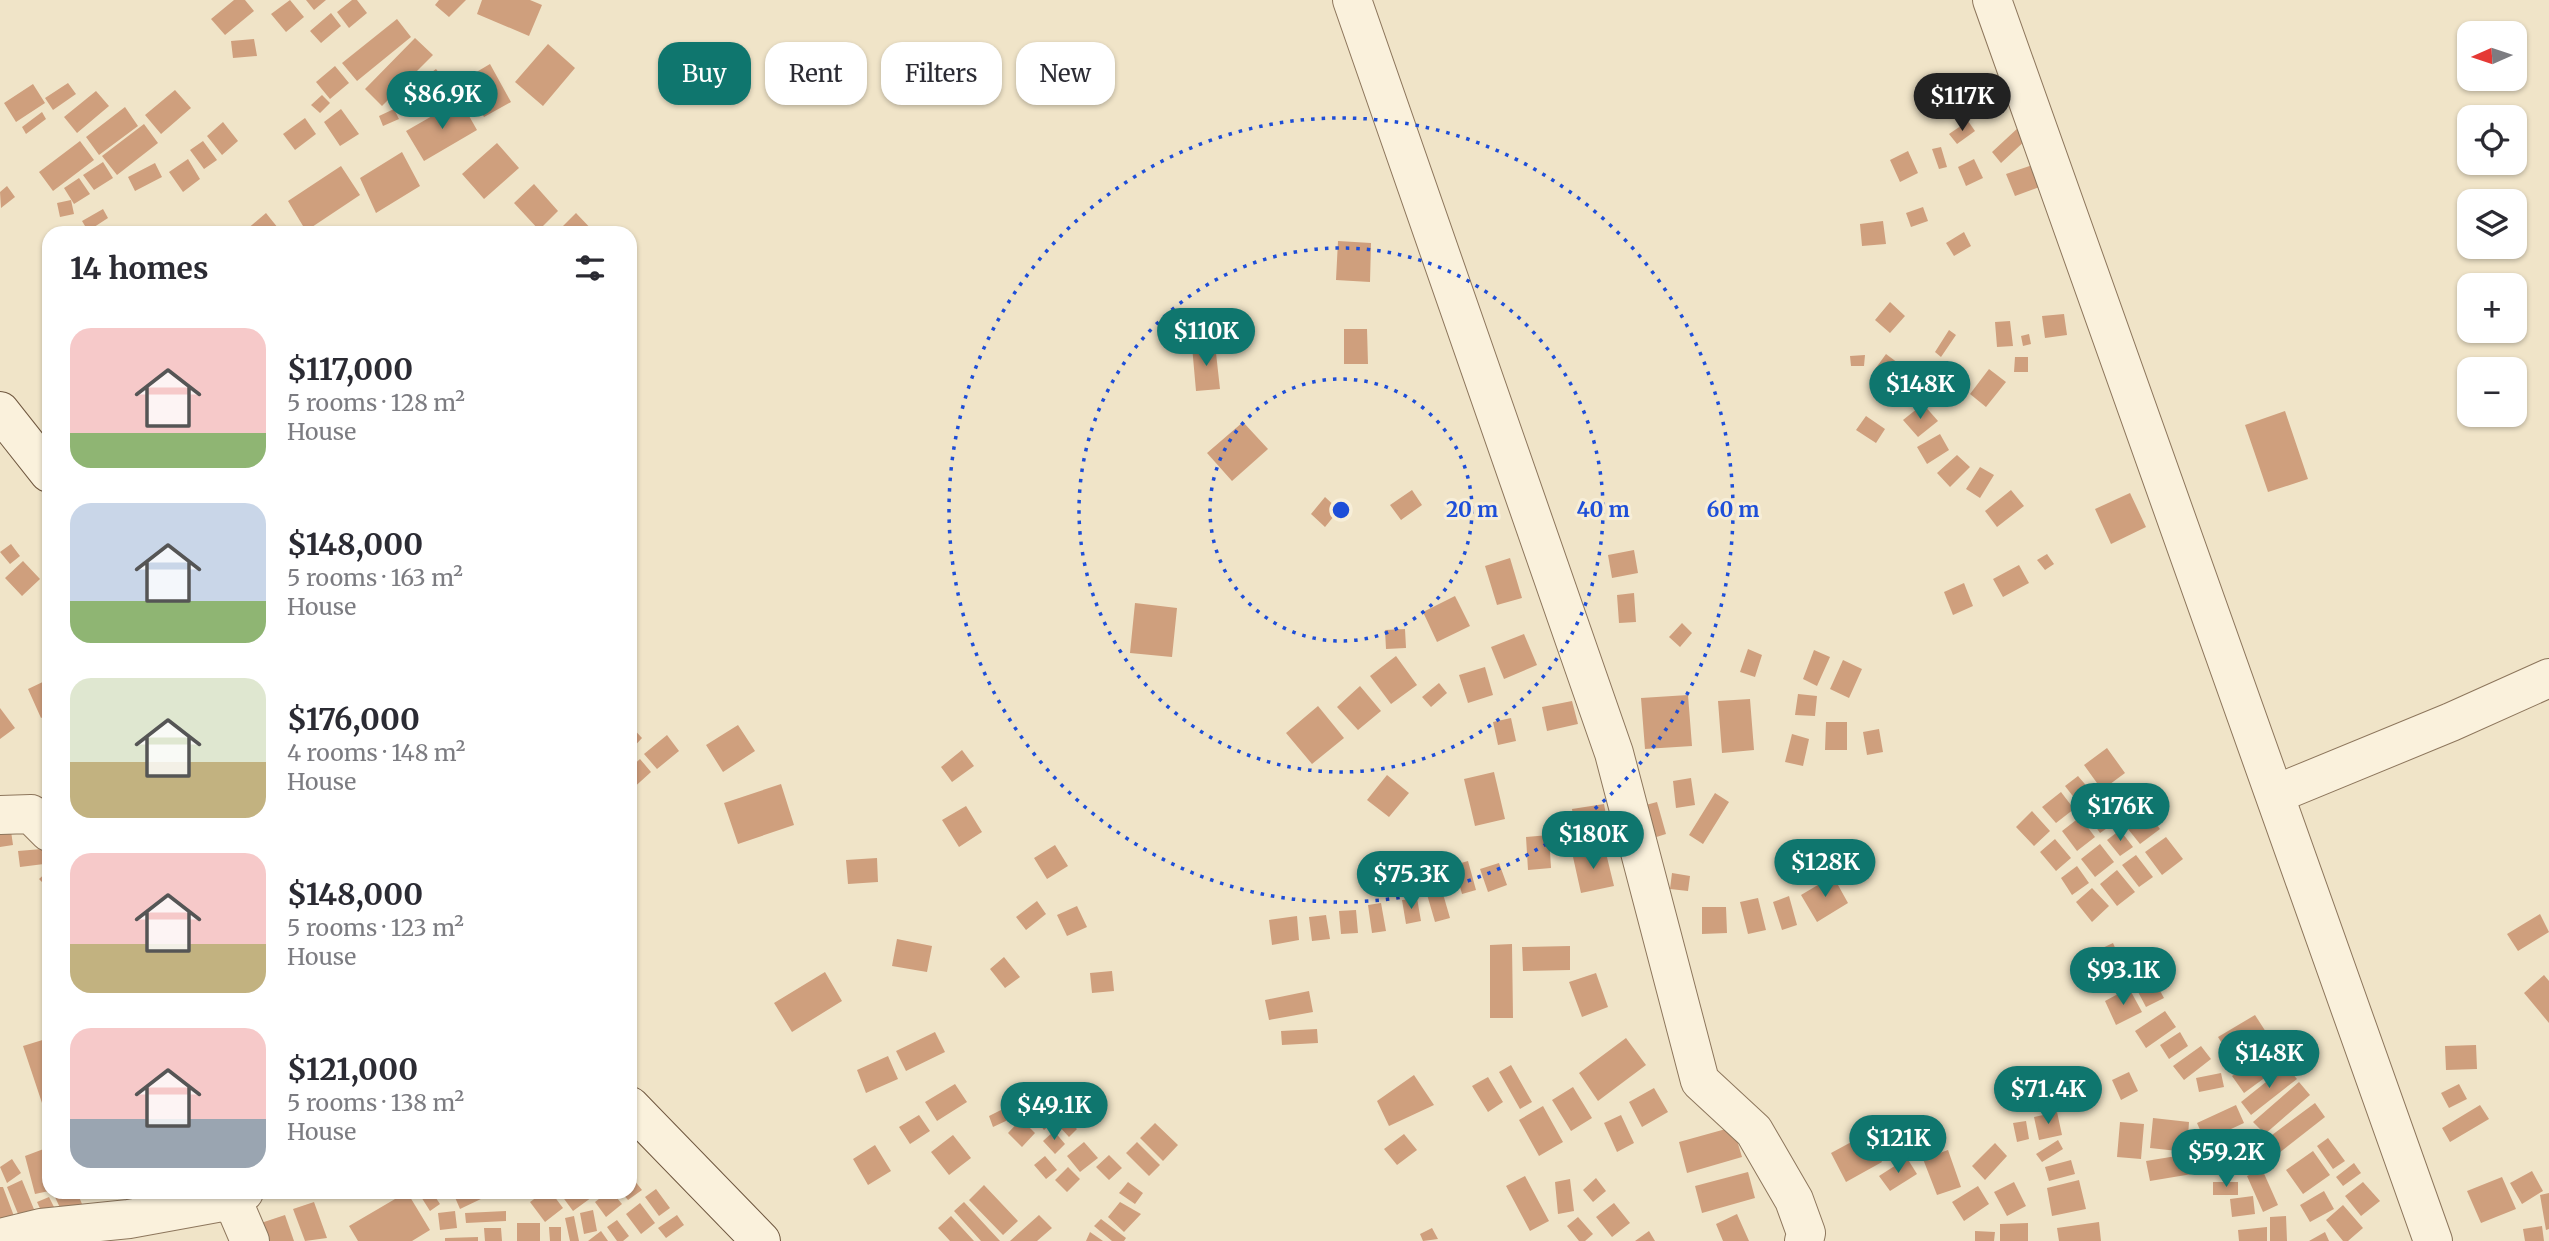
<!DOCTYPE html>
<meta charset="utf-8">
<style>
body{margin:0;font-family:Merriweather,serif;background:#f2f2f3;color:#2b2b33;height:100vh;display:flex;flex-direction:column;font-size:26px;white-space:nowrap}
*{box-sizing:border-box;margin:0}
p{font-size:23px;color:#7c7c81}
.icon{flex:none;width:38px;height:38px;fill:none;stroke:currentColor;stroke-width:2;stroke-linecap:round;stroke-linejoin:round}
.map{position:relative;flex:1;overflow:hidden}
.side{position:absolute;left:42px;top:226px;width:595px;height:973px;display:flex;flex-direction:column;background:#fff;border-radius:21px;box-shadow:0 2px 5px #0004}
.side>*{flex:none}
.guide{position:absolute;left:658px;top:42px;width:665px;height:63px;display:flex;gap:14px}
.needle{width:46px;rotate:267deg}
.tools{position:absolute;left:2457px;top:21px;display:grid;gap:14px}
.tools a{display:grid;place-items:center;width:70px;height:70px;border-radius:14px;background:#fff;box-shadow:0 2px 5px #0004;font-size:35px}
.price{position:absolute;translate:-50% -60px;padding:0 16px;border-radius:24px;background:#0f766e;color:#fff;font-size:23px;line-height:46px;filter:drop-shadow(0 2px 4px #0008)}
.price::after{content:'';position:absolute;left:50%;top:42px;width:21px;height:16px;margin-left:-10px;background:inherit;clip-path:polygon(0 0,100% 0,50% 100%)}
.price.current{background:#222;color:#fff}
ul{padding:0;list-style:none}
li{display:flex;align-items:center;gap:21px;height:175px;padding:0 28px}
li span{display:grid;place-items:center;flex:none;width:196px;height:140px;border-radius:21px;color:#555}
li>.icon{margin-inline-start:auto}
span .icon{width:84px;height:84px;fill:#fffc;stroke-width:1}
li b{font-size:30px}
h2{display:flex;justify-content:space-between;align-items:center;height:84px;padding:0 28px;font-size:30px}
.tag{padding:0 24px;border-radius:21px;background:#fff;box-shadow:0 2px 5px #0004;font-size:24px;line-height:63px}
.tag.current{background:#0f766e;color:#fff}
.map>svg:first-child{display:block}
.building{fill:#cf9f7d}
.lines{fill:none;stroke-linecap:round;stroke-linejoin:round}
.street-casing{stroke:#8d765c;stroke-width:40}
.secondary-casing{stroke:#6f573f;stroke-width:40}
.street{stroke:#faf1dc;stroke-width:38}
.secondary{stroke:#faf1dc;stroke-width:38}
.ring{fill:none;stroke:#1d4ed8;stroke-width:3.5;stroke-dasharray:3.5 7}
.centre{fill:#1d4ed8;stroke:#f7eed8;stroke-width:3.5}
.ring-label{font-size:21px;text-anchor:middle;font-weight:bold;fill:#1d4ed8;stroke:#f7eed8;stroke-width:6;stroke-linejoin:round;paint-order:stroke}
</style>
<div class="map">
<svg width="2549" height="1241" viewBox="0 0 2549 1241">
<rect width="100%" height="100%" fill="#f0e4c8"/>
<path class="building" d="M234,0h11l9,11 -29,24 -14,-16z
M290,0l14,17 -18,15 -15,-18z
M306,0h20l-12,10z
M352,0h5l10,13 -18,15 -12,-16z
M439,0h27l-17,17 -14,-12z
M482,0h48l12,5 -13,31 -52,-22z
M331,13l10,13 -20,17 -11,-12z
M397,19l14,18 -54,44 -15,-18z
M415,38l18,17 -51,51 -17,-17z
M254,39l3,17 -24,2 -2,-17z
M548,44l27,24 -32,38 -28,-24z
M490,64l21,38 -27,15 -21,-37z
M335,66l14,17 -19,16 -14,-17z
M436,69l15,20 -20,14 -14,-20z
M68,83l8,11 -23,16 -8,-12z
M33,84l12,19 -29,19 -12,-19z
M175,90l16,18 -30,26 -16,-19z
M96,91l13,15 -32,27 -13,-16z
M322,95l8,8 -10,10 -9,-8z
M460,100l17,30 -53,31 -18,-30z
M125,107l13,19 -39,29 -13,-18z
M341,109l18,25 -19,12 -16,-24z
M394,109l5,10 -16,7 -4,-10z
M42,112l4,7 -20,15 -4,-7z
M305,118l11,16 -21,16 -12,-16z
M1968,121l7,10 -18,13 -8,-10z
M223,122l15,19 -16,14 -15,-19z
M144,124l14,19 -41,32 -15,-19z
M2019,127l9,11 -27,25 -9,-11z
M80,141l14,19 -41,31 -14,-19z
M203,141l14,19 -13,9 -14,-19z
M497,143l22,25 -35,31 -22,-25z
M1941,147l6,20 -8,2 -7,-20z
M1908,151l10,22 -18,9 -10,-22z
M402,152l18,34 -44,27 -16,-35z
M188,159l12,20 -17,13 -14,-20z
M1974,159l9,19 -17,8 -8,-19z
M103,162l10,16 -19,12 -11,-15z
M155,163l7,14 -27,14 -7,-14z
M2038,163l7,22 -30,11 -9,-22z
M341,166l19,29 -54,36 -18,-30z
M79,178l11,16 -16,10 -10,-16z
M534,184l24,27 -19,19 -25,-27z
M7,186l8,11 -14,11 -1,-16z
M71,200l3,14 -14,3 -3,-14z
M1923,207l5,14 -17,6 -5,-14z
M103,209l5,9 -20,13 -6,-10z
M266,213l16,20h-33l-3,-3z
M576,213l19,20h-39z
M1883,221l3,23 -24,2 -2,-22z
M1964,232l7,14 -17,10 -8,-13z
M1338,241l33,2 -1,39 -34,-2z
M1890,302l15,14 -15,17 -15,-13z
M2064,314l3,21 -22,3 -3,-22z
M2010,321l3,25 -16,1 -2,-25z
M1344,329h23l1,35h-24z
M1949,330l7,5 -15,22 -6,-5z
M2029,334l2,10 -8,2 -2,-10z
M1215,344l5,45 -24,2 -4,-45z
M1886,354l20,15 -13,18 -20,-15z
M1865,355l-1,11h-13l-1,-10z
M2015,357h13v15h-14z
M1989,369l17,13 -20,25 -16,-13z
M1936,370l17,19 -16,15 -17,-19z
M1923,404l15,17 -20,16 -15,-17z
M2285,411l23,68 -40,13 -23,-67z
M1866,416l19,13 -9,14 -20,-13z
M1243,422l25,27 -36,32 -25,-28z
M1940,434l9,16 -22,14 -10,-17z
M1957,455l13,12 -20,20 -13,-14z
M1980,467l14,8 -14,23 -14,-9z
M1412,490l10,15 -21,15 -11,-15z
M2011,490l13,16 -27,21 -12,-16z
M2130,493l16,34 -35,17 -16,-35z
M1325,497l14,13 -14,17 -14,-13z
M11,544l9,12 -10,8 -10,-12z
M1634,550l4,23 -26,5 -4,-23z
M2047,554l7,10 -9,6 -8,-10z
M1510,558l12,40 -25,7 -12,-39z
M23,561l17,18 -18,17 -17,-18z
M2019,565l10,18 -26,14 -10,-18z
M1964,583l9,23 -20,9 -9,-23z
M1634,593l2,29 -17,1 -2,-28z
M1455,596l15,30 -33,16 -14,-30z
M1135,603l42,5 -5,49 -42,-4z
M1682,623l10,10 -12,14 -11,-10z
M1405,629l1,19 -20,1 -1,-19z
M1524,634l13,31 -33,14 -13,-32z
M1748,649l14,6 -7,22 -15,-5z
M1814,650l16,7 -13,29 -14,-7z
M1396,656l21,29 -26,19 -21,-28z
M1843,660l19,9 -13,29 -19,-9z
M1485,667l8,28 -25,8 -9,-28z
M49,679v35l-8,4 -13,-29z
M1439,683l8,10 -16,14 -9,-10z
M1360,686l21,25 -23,19 -21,-23z
M1798,694l19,2 -2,20 -20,-1z
M1688,695l4,51 -47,3 -4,-51z
M1750,699l4,51 -32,3 -4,-52z
M1572,701l6,23 -31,7 -5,-24z
M1318,706l26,32 -32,26 -26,-31z
M0,708l15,20 -15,11z
M1511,718l5,23 -18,4 -5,-23z
M1826,722h21v28h-22z
M630,725l12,13 -12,13z
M738,725l17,26 -32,21 -17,-27z
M1879,729l4,23 -16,3 -4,-23z
M1792,734l17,5 -6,27 -18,-4z
M667,735l12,16 -22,18 -13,-15z
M2107,748l18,25 -23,17 -18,-25z
M962,750l12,16 -22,16 -11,-15z
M640,759l11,13 -21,19v-23z
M1494,772l11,47 -30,7 -11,-47z
M1387,775l22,18 -20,24 -22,-17z
M2078,776l18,21 -14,11 -17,-22z
M1691,778l4,27 -19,3 -3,-27z
M2128,783l13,16 -20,15 -12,-17z
M781,784l13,41 -56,19 -14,-41z
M2061,792l13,17 -18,14 -14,-16z
M1715,793l14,9 -26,42 -14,-9z
M1657,802l9,32 -16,5 -8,-33z
M1604,804l5,27 -33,5 -4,-27z
M2104,805l12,17 -16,11 -11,-16z
M966,806l16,26 -23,15 -17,-27z
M2145,808l15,21 -20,15 -16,-20z
M2032,811l18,20 -16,15 -18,-19z
M2080,817l15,20 -18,14 -15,-20z
M2120,830l13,17 -13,9 -13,-16z
M11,831l2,14 -13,2v-14z
M1549,835l2,33 -23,2 -2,-33z
M2166,837l17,22 -21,16 -17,-23z
M2055,839l16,19 -15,13 -16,-19z
M2100,844l14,18 -19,15 -14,-18z
M1055,845l13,21 -21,13 -13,-21z
M1806,847l13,14 -21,20 -12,-14z
M42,849l2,15 -24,3 -2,-16z
M1605,849l9,37 -33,7 -8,-36z
M2136,855l17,22 -14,10 -17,-22z
M877,858l1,24 -30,2 -2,-24z
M1468,861l8,29 -14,4 -8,-29z
M1499,863l8,22 -19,7 -8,-23z
M2077,866l12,17 -17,12 -11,-17z
M49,870v19l-10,-10z
M2117,870l18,22 -18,14 -17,-22z
M1672,873l18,3 -2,15 -18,-2z
M1833,876l15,27 -31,19 -16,-27z
M1441,887l9,31 -15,4 -9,-31z
M2092,888l17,18 -17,16 -16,-20z
M1789,896l8,29 -15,5 -9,-28z
M1417,898l4,23 -15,3 -4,-24z
M1758,898l8,32 -18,4 -8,-32z
M1037,901l9,13 -20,16 -10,-13z
M1381,903l5,28 -14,2 -4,-28z
M1077,906l10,21 -20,9 -10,-21z
M1702,907h24l1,26 -25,1z
M1356,910l2,23 -17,1 -2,-23z
M2540,914l9,18 -31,19 -11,-17z
M1326,915l4,24 -18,2 -3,-24z
M1297,916l2,24 -27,5 -3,-25z
M897,939l35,7 -5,26 -35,-6z
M2113,943l7,16 -19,9 -7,-16z
M1512,944l1,74h-23v-73z
M1570,946v24l-47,1 -1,-24z
M1004,957l16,20 -15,11 -15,-19z
M1112,971l2,20 -22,2 -2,-20z
M825,972l17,29 -50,31 -18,-29z
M1596,973l12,34 -26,10 -13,-35z
M2544,975l5,6v42l-25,-30z
M2154,980l10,18 -18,9 -9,-17z
M2129,988l13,24 -26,13 -11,-24z
M1309,991l4,21 -44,8 -4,-20z
M2165,1011l11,16 -30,21 -11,-17z
M2255,1015l11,17 -37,22 -11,-17z
M1317,1029l1,14 -36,2 -1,-14z
M935,1032l10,20 -39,19 -10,-20z
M2180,1032l8,14 -19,13 -9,-14z
M49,1038v79l-2,1 -24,-72z
M1626,1038l20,27 -48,36 -19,-28z
M2476,1045l1,24 -31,1 -1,-24z
M2201,1046l10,13 -27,21 -11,-14z
M2274,1047l11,16 -41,30 -12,-17z
M888,1056l10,23 -32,14 -9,-23z
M1511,1065l21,37 -12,7 -21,-37z
M2286,1066l11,13 -46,36 -10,-13z
M2129,1072l9,19 -17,9 -9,-20z
M2221,1073l3,14 -25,5 -3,-14z
M1414,1075l20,30 -45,21 -12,-25z
M1488,1077l15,25 -15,10 -16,-26z
M2299,1082l11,13 -45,39 -12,-12z
M955,1084l12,18 -30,19 -12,-19z
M2459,1084l8,15 -18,9 -8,-15z
M1573,1087l19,31 -21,13 -19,-31z
M1654,1088l14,24 -26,15 -13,-25z
M1023,1097l13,8 -8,13 -13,-8z
M2315,1103l10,14 -46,36 -11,-15z
M1058,1105l6,8 -20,17 -7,-9z
M2236,1105l8,18 -39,18 -8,-18z
M2480,1105l9,14 -39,23 -8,-14z
M1543,1106l20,36 -24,14 -20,-36z
M1003,1109l5,11 -15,7 -4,-11z
M2057,1112l5,23 -23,5 -5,-23z
M919,1115l11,16 -20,13 -11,-17z
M1621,1115l13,28 -17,9 -13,-29z
M1066,1118l11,11 -8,8 -11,-12z
M2153,1118l36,4 -2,30 -37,-4z
M1021,1119l14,14 -13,14 -14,-14z
M2026,1121l3,18 -12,3 -4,-19z
M2120,1122l24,2 -3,35 -24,-2z
M1155,1123l23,22 -15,16 -23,-23z
M1733,1127l9,30 -55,16 -8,-31z
M2246,1129l4,10 -32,14 -4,-10z
M1054,1131l11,13 -10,10 -12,-13z
M1868,1133l14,29 -36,20 -15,-29z
M1404,1134l13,16 -20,15 -13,-16z
M953,1135l18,23 -22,17 -18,-23z
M2328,1138l17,23 -12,8 -16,-23z
M2058,1140l5,9 -21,13 -6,-8z
M1084,1142l14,16 -18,14 -13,-16z
M1137,1142l23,23 -11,11 -23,-23z
M2250,1142l12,19 -12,8 -13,-19z
M1995,1143l12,13 -22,24 -13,-14z
M875,1145l16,26 -23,14 -15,-26z
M49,1147v44l-14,3 -10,-38z
M1948,1150l13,37 -24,8 -14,-36z
M2313,1151l17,24 -27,19 -17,-24z
M2201,1152l3,20 -54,9 -4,-20z
M2233,1153l9,16 -13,8 -9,-16z
M1109,1155l13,13 -13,12 -13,-13z
M1045,1156l12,14 -11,9 -12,-14z
M1907,1158l10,16 -27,17 -11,-15z
M12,1159l9,14 -14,10 -7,-16z
M2071,1160l4,14 -26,7 -4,-14z
M2354,1163l7,10 -18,13 -7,-9z
M1068,1167l12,12 -13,13 -12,-12z
M2262,1169l16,36 -15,7 -16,-36z
M2532,1171l11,20 -21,13 -12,-21z
M1748,1172l7,26 -53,15 -7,-27z
M630,1175l12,15 -14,10 -7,-8h9z
M1525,1176l24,45 -19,10 -24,-45z
M2502,1177l14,32 -35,14 -14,-32z
M1596,1178l10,13 -13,11 -10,-12z
M1570,1179l4,32 -16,3 -3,-32z
M22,1180l18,44 -15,7 -18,-44z
M2079,1180l7,29 -34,7 -5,-28z
M1128,1182l15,11 -8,11 -16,-11z
M2014,1182l12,24 -19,10 -13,-24z
M2213,1182h25v13h-25z
M2363,1182l17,19 -19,15 -16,-20z
M984,1185l34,36 -15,14 -34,-35z
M1978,1186l11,18 -25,17 -12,-19z
M0,1187h3l17,45 -20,4z
M656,1189l14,19 -11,8 -14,-19z
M2324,1191l10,18 -24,13 -10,-17z
M61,1192h16l5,12 -20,8 -8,-17z
M407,1192l23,38 -18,11h-54l-9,-15z
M418,1192h14l8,12 -10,7z
M461,1192h20l2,6 -23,11 -6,-14z
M544,1192h7l12,16 -18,14 -15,-20z
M559,1192h40l-26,19z
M608,1192h4l10,12 -16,13 -11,-15z
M2549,1193v36l-3,1 -6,-35z
M2253,1196l2,18 -23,3 -2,-18z
M49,1197l9,18 -12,6 -9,-19z
M314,1202l13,36 -22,3 -12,-32z
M964,1202l36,39h-19l-27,-30z
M1120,1202l21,12 -17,18 -16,-15z
M640,1203l15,20 -14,11 -15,-20z
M1614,1203l16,20 -18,14 -16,-20z
M2343,1205l20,23 -15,13h-5l-17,-21z
M593,1210l4,21 -13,3 -4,-21z
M455,1211l2,17 -17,2 -2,-17z
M506,1211v10l-40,2 -1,-10z
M1737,1214l12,27h-26l-7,-17z
M285,1215l9,26h-30l-6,-17z
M677,1215l7,10 -18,13 -8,-10z
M1039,1215l13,13 -15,13h-27z
M574,1216l5,25h-9l-5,-23z
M951,1216l23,25h-24l-12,-13z
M2286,1216l1,25h-17v-24z
M1578,1217l15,17 -8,7h-6l-12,-15z
M1101,1219l25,19 -2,3h-12l-18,-15z
M617,1220l12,16 -6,5h-6l-10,-14z
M2099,1222l2,19h-42l-2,-13z
M517,1223h23v18h-23z
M2028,1223v18h-28v-17z
M2542,1226l2,15h-19l-2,-12z
M549,1227h12v14h-11z
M2267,1227v14h-28l-1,-11z
M484,1228h17l1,13h-17z
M1432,1228l6,11 -15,2 -3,-7z
M601,1231l7,10h-20z
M1649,1231l6,10h-20z
M1975,1231l20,1 -1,9h-19z
M1090,1232l13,9h-17z
M2325,1232l4,9h-20z
M478,1237v4h-33v-3z"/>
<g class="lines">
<g class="street-casing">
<path id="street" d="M1352,0l262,753 86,328 54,50 40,69 12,33 -2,8
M1992,0l441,1241
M2276,794l175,-72 98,-44
M0,815l31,-1 18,18
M229,1192l21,49
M0,1238l41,-10 88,-9 104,-19 11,-8"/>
</g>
<g class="secondary-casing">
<path id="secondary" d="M0,411l49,62
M630,1106l131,135"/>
</g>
<use href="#street" class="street"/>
<use href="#secondary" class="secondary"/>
</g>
<g class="ring">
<circle cx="1341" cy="510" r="131"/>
<circle cx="1341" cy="510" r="262"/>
<circle cx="1341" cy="510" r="392"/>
</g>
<circle cx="1341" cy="510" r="10" class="centre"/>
<g class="ring-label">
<text x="1472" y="517">20 m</text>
<text x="1603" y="517">40 m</text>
<text x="1733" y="517">60 m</text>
</g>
</svg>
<div class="tools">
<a><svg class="needle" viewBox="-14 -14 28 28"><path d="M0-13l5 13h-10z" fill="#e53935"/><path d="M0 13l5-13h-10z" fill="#7c7c81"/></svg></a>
<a><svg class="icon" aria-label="locate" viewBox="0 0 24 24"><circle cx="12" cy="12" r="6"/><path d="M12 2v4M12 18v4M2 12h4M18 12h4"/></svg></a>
<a><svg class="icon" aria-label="layers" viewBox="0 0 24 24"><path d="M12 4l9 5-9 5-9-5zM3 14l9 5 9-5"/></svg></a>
<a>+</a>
<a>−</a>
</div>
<b class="price" style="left:442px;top:131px">$86.9K</b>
<b class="price current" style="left:1962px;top:133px">$117K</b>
<b class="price" style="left:1206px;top:368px">$110K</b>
<b class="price" style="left:1920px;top:421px">$148K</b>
<b class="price" style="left:2120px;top:843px">$176K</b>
<b class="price" style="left:1593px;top:871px">$180K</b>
<b class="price" style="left:1825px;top:899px">$128K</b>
<b class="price" style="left:1411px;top:911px">$75.3K</b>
<b class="price" style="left:2123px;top:1007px">$93.1K</b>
<b class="price" style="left:2269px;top:1090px">$148K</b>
<b class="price" style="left:2048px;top:1126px">$71.4K</b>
<b class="price" style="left:1054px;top:1142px">$49.1K</b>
<b class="price" style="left:1898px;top:1175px">$121K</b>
<b class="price" style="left:2226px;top:1189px">$59.2K</b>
<div class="guide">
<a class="tag current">Buy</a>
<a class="tag">Rent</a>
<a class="tag">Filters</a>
<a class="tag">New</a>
</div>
<section class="side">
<h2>14 homes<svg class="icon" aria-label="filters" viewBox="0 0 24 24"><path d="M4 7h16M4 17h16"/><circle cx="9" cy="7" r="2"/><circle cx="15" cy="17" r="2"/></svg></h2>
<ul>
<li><span style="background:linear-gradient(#f6c9c9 75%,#8fb573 0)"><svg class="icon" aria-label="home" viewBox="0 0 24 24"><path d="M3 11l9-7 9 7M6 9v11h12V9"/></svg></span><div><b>$117,000</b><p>5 rooms · 128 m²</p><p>House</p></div></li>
<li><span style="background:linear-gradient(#c9d6e8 70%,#8fb573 0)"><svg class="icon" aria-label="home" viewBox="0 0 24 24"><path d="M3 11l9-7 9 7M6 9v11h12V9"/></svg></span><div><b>$148,000</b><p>5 rooms · 163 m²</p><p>House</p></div></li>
<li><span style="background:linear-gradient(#dfe7d0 60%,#c2b280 0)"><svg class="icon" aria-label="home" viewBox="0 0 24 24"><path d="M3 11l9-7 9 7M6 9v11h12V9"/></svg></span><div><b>$176,000</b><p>4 rooms · 148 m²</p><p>House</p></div></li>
<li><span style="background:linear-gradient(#f6c9c9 65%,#c2b280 0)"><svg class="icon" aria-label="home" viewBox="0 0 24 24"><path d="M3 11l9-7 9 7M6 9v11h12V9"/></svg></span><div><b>$148,000</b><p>5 rooms · 123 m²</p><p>House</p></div></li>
<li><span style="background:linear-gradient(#f6c9c9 65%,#9aa5b1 0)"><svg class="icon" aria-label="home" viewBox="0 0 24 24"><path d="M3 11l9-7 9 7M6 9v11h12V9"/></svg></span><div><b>$121,000</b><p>5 rooms · 138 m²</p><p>House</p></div></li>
</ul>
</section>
</div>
